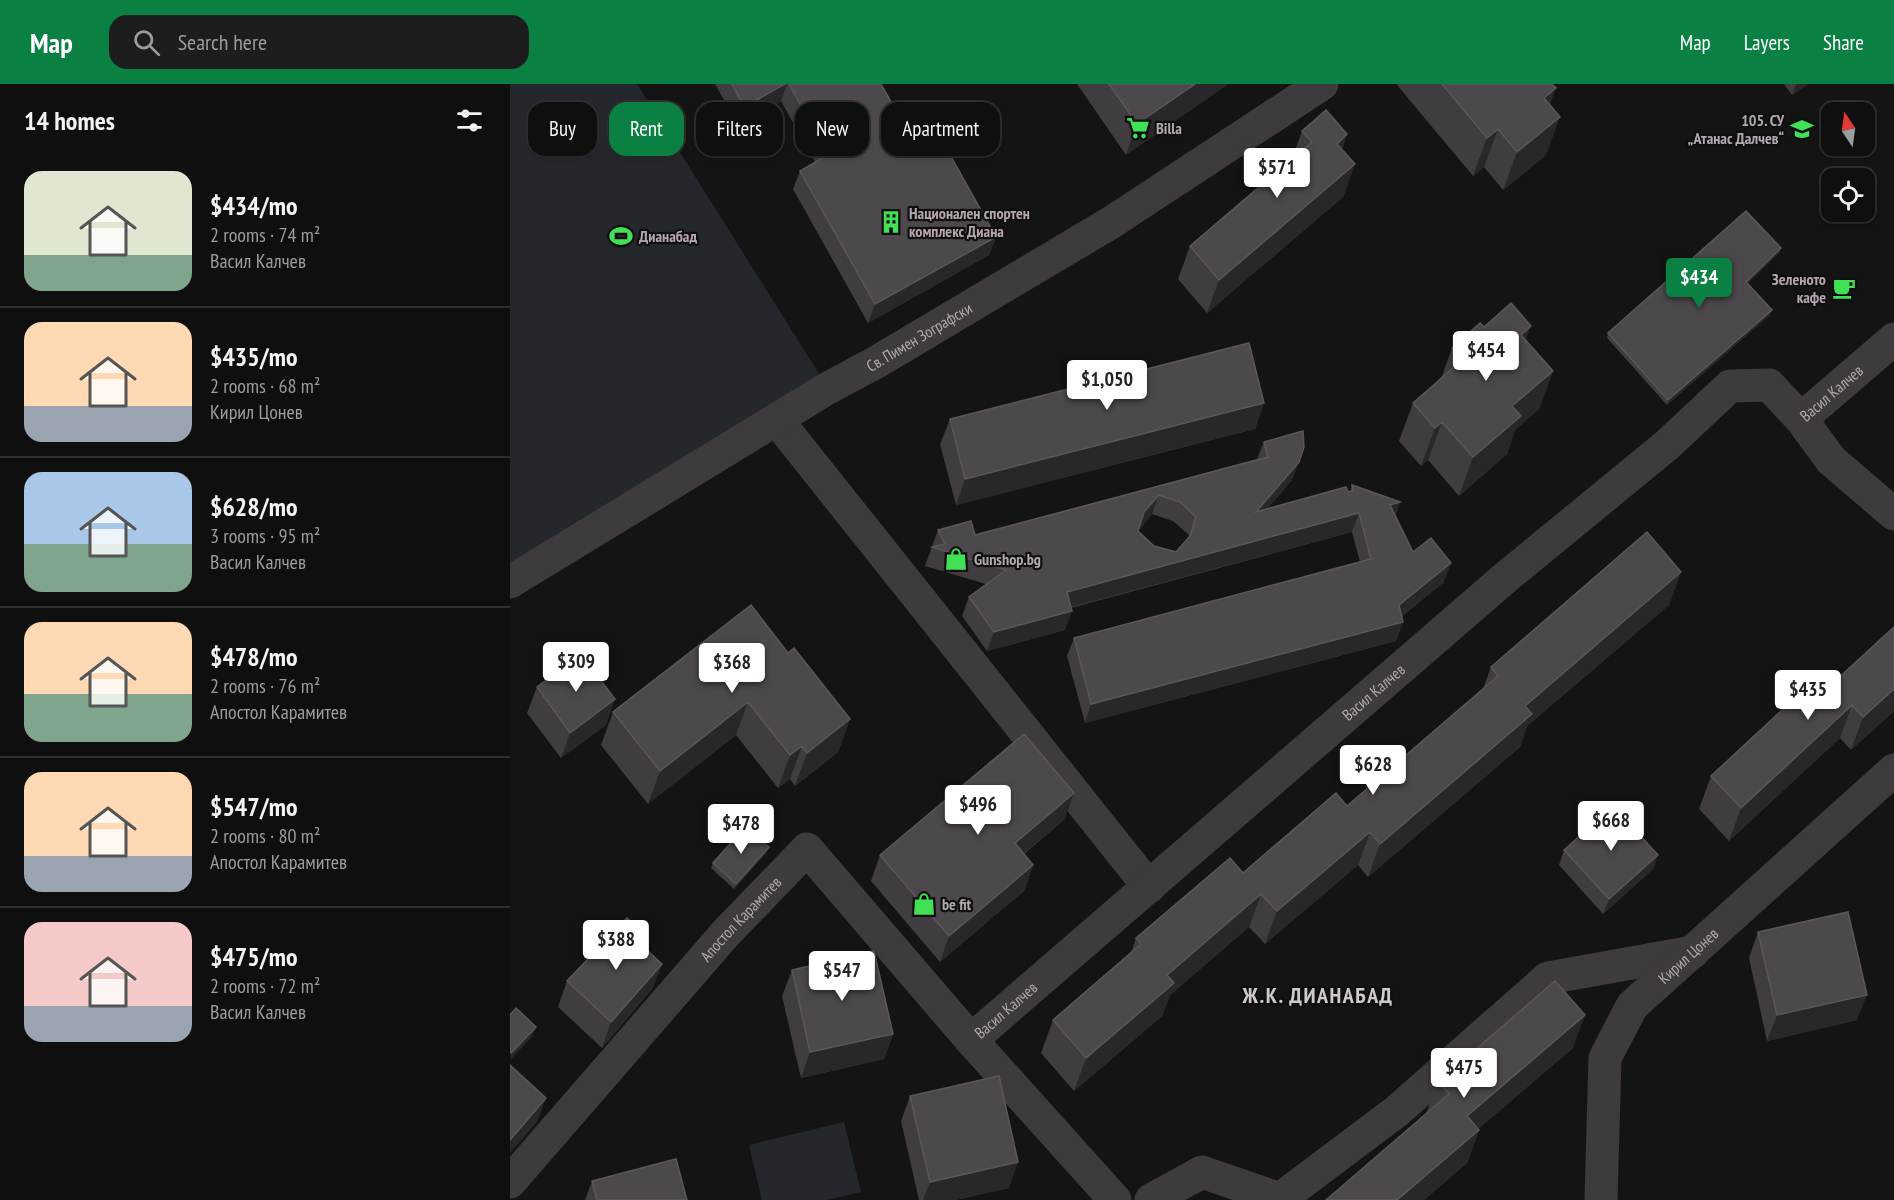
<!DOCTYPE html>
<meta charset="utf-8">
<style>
body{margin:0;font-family:"PT Sans Narrow",sans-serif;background:#1e1d1e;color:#f1f3f6;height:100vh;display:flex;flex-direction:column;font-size:22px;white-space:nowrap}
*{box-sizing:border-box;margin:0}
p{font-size:20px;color:#9c9c9f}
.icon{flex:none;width:33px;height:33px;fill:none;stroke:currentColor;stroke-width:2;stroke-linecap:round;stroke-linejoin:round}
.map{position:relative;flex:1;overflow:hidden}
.sheet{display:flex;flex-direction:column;background:#100f10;width:510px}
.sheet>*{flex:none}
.guide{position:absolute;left:18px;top:18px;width:570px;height:54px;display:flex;gap:12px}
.needle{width:39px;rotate:347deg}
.controls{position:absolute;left:1311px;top:18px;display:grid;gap:12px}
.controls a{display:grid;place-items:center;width:54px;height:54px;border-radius:12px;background:#100f10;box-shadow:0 2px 4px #0004,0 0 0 2px #302f30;font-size:30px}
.price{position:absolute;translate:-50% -51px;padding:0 14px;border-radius:6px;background:#fff;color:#222;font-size:20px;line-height:39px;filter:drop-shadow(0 2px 3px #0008)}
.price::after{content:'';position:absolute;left:50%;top:36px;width:18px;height:14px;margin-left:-9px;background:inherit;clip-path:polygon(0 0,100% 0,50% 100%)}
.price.selected{background:#0b8043;color:#fff}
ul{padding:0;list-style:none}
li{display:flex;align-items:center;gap:18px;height:150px;padding:0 24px}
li+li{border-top:2px solid #302f30}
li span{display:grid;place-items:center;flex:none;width:168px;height:120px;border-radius:18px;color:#555}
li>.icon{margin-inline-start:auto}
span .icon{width:72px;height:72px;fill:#fffc;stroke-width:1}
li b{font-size:26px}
h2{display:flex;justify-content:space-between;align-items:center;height:72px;padding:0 24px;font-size:26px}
.pill{padding:0 21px;border-radius:18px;background:#100f10;box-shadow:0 2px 4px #0004,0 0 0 2px #302f30;font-size:21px;line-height:54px}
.pill.selected{background:#0b8043;color:#fff}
header{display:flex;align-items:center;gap:36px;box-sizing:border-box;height:84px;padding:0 30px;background:#0b8043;color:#fff}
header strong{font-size:28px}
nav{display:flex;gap:33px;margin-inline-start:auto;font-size:21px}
.search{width:420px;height:54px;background:#1e1d1e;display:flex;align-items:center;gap:15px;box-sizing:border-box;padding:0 21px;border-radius:18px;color:#9c9c9f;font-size:22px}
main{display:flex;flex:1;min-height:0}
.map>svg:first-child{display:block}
.green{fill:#24282d}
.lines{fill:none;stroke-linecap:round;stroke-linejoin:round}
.minor{stroke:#3f3a3e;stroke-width:33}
.wall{fill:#403c3f;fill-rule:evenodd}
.shaded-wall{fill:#292729}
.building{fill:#4c484b;stroke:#5c565b;stroke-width:1.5;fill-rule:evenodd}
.labels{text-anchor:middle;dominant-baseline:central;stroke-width:4.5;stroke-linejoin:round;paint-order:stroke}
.poi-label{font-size:16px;font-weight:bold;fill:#b4a7b2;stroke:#100f10;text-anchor:start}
.street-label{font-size:16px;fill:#b4a7b2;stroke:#100f10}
.district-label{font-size:22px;font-weight:bold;letter-spacing:1.5px;fill:#d1c7cf;stroke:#100f10}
</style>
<header>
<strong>Map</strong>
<div class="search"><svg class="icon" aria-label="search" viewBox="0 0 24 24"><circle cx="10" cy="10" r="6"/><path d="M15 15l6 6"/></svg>Search here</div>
<nav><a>Map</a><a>Layers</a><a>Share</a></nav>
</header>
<main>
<section class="sheet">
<h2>14 homes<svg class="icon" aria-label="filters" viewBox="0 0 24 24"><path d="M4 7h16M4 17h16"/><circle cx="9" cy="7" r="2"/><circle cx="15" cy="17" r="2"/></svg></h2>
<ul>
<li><span style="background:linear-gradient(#dfe7d0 70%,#7fa58c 0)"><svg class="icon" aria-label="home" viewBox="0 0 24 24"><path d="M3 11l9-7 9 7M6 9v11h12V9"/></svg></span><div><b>$434/mo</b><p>2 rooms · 74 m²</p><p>Васил Калчев</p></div></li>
<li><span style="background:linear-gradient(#ffd9b3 70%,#9aa5b1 0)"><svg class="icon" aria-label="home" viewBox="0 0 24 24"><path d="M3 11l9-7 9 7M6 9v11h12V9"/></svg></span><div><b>$435/mo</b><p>2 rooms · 68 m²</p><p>Кирил Цонев</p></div></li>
<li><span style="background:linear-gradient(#a9c7e8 60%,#7fa58c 0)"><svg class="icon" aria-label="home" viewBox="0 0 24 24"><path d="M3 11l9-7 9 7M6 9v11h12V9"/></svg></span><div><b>$628/mo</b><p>3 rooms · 95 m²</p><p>Васил Калчев</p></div></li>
<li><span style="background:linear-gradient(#ffd9b3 60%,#7fa58c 0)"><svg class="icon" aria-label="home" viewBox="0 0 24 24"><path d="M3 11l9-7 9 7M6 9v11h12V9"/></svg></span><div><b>$478/mo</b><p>2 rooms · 76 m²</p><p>Апостол Карамитев</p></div></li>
<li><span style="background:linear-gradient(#ffd9b3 70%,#9aa5b1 0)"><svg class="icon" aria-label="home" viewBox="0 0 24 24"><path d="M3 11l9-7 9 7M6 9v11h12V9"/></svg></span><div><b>$547/mo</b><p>2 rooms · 80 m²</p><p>Апостол Карамитев</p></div></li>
<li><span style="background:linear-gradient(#f6c9c9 70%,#9aa5b1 0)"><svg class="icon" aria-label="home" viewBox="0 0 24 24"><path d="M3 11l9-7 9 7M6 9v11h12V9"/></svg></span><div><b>$475/mo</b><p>2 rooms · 72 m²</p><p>Васил Калчев</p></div></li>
</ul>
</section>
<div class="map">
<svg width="1384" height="1116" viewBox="0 0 1384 1116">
<rect width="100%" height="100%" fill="#151415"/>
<path class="green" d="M0,0h127l191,304 -318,194z
M334,1038l17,70 -35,8h-64l-13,-55z"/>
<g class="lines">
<g class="minor">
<path id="s1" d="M1291,335l93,-80"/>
<path d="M267,336l372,467"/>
<path id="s2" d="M0,498l318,-194 47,-25 237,-141 210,-138"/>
<path id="s3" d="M461,956l534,-462 162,-133 63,-59 39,-1 32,34 30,41 63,54"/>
<path id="s4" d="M0,1098l215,-248 82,-85 164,191 144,160"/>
<path d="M641,1116l51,-28 78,27 117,-88 151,-133 145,-26"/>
<path id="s5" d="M1091,1116l4,-142 27,-52 262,-236"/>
</g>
</g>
<path class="wall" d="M205,0h166l18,32 97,121 -7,18 -121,68 -75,-134 7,-18 15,-9 -34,-61 -43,24z
M567,0h151l-102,71z
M888,0h154l-6,71 -43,35 -19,-23 -11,9 -76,-91z
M1274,0h24l-16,11z
M792,47l45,3 -5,15 13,15 -12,33 -136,116 -29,-34 12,-33 102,-87z
M1271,164l-2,5 -31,30 24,27 -2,5 -103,90 -60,-67 1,-5z
M974,243l42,13 27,31 -14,38 -24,21 -8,24 -48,42 -31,-36 -7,6 -22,-25 14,-38 28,-24 11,-31z
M754,319l-9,26 -299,76 -16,-61 10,-25z
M754,358l28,38 -24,28 82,-17 2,-6 48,17 -5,14 18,36 31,30 -42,34 1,6 -7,19 -311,82 -18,-67 7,-18 286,-76 -8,-30 -281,76 -6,22 -78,21 -25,-35 7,-19 17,-13 -61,-18 13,-36 37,5 282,-76zM642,430l21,7 16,14v3l-13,14 -22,-6 -16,-15z
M1171,488l-12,33 -142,121 -7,21 -152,130 -10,-12 -93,79 -16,-17 -79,68 -8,21 -88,75 -33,-38 12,-33 78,-67 5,-15 107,-65 104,-67 136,-117 8,-22z
M1384,543v84l-43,39 -11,-12 -111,103 -30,-32 12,-33 121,-92z
M278,569l62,66 -12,33 -43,34 -5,-7 -12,9 -42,-53 -88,69 -47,-59 12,-33z
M27,603l69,38 -45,33 -34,-45z
M555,735l-41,35 9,11 -9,26 -84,71 -69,-81 9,-26z
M1054,766l94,5 -5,14 -50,45 -44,-49z
M257,768l-33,37 -23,-21 2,-5z
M1248,848l99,88 -90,21 -18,-83z
M129,859l23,21 -10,25 -50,59 -44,-41 9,-26z
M282,886l101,64 -9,25 -83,19 -19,-82z
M1063,964l-95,81 1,1 -12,33 -43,37h-98l100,-86 12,-32z
M400,1012l99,92 -54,12h-36l-18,-79z
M82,1097l95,19h-102z"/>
<path class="shaded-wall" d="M275,0h2l-6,17 -43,24 6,-18z
M685,0h33l-102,71 11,-31z
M1286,0h12l-16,11z
M1046,4l-14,38 2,-28z
M1050,33l-14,38 -43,35 14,-38z
M988,45l-14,38 -11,9 14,-38z
M837,50l-12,33 2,-23z
M845,80l-12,33 -136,116 12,-33z
M486,153l-7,18 -121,68 7,-19z
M1271,164l-2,5 -35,34 2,-5z
M1262,226l-2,5 -103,90 1,-5z
M1021,242l-14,38 4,-29z
M1043,287l-14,38 -24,21 -8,24 -48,42 14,-39 39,-51z
M754,319l-9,26 -299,76 9,-26z
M932,338l-14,38 -7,6 14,-38z
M789,378l-7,18 -43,50 7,-18z
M649,411l-7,19 -14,17 6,-19z
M890,418l-6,19 -4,-16z
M849,429l-7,19 -292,78 7,-18z
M941,479l-7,19 -52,41 7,-18z
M1171,488l-12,33 -142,121 -7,21 -152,130 12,-33 145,-138z
M562,527l-7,19 -78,21 7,-19z
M893,538l-7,19 -311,82 6,-19z
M1384,605v22l-43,39 12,-33z
M105,615l-9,26 -45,33 9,-25z
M238,618l-12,33 -88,69 12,-33z
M1342,621l-12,33 -111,103 12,-33z
M340,635l-12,33 -43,34 12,-33z
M292,662l-12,33 -12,9 12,-33z
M564,709l-9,26 -60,50 10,-26z
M860,748l-12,33 -93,79 12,-33z
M259,763l-2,5 -33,37 2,-5z
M1148,771l-5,14 -50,45 6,-15z
M523,781l-9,26 -84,71 9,-26z
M751,810l-12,33 -79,68 -8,21 -88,75 12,-33 81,-83z
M133,849l-9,26 2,-19z
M152,880l-10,25 -50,59 9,-26z
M1357,911l-10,25 -90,21 10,-26z
M1075,931l-12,33 -118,101 12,-33z
M26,943l-4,10 -22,23 1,-7z
M383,950l-9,25 -83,19 9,-26z
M36,1014l-9,24 -27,31v-13z
M969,1046l-12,33 -43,37h-27z
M508,1078l-9,26 -54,12h-32l7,-18z"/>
<path class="building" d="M222,0h53l-41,23z
M279,0h92l18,32 22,-13 75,134 -121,67 -75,-133 28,-16z
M599,0h86l-58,40z
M932,0h110l4,4 -12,10 16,19 -43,35 -19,-23 -11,9z
M816,26l21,24 -10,10 18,20 -136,116 -29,-34 122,-104 -10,-11z
M1236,127l35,37 -35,34 26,28 -104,90 -60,-67z
M1001,219l20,23 -10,9 32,36 -41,35 9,10 -48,41 -31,-35 -7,6 -22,-25 49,-43 -10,-12 28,-25 4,4z
M739,259l15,60 -299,76 -15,-60z
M793,347l1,16 -5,15 -43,50 90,-25 2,5 5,-1 -1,-6 48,17 -10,3 23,47 18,-14 20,25 -52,42 4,17 -312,82 -17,-66 297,-79 -12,-46 -292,79 5,19 -78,21 -25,-35 37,-27 -74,-23 13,-3 -7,-14 33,-9 4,14 94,-25 199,-53 -4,-15zM649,411l21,7 16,15 -6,19 -14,16 -22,-6 -16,-15 6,-19z
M1137,448l34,40 -156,134 7,8 -152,130 -10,-12 -93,79 -16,-17 -94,81 7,8 -88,75 -33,-38 88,-76 -5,-6 94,-80 13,15 93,-80 11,13 151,-130 -7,-9z
M241,521l37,48 6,-5 56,71 -43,34 -5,-7 -12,9 -42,-53 -88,69 -47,-59z
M1384,543v62l-31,28 -11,-12 -111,103 -30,-32 111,-103 10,11z
M71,570l34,45 -45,34 -33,-46z
M514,650l50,59 -59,50 18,22 -84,71 -69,-81z
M1103,722l45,49 -49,44 -45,-49z
M235,743l24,20 -33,37 -23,-21z
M1338,828l19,83 -90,20 -19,-83z
M117,834l16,15 -7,7 26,24 -51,58 -44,-41z
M364,867l19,83 -83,18 -18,-82z
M1045,897l30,34 -118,101 12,14 -82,70h-71l123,-106 -11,-12z
M6,924l20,19 -25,26 -1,-1v-37z
M0,981l36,33 -36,42z
M489,992l19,86 -88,20 -20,-86z
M166,1075l11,41h-90l-5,-19z"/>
<defs>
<g id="supermarket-bare" transform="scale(1.8)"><path d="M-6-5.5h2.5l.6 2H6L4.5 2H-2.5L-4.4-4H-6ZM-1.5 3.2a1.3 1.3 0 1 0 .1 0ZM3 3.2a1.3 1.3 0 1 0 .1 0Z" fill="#42e054" stroke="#100f10" stroke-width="2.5" paint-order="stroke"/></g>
<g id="school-bare" transform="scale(1.8)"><path d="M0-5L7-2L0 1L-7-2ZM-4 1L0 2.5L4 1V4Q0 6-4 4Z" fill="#42e054" stroke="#100f10" stroke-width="2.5" paint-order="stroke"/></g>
<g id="building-bare" transform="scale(1.8)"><path d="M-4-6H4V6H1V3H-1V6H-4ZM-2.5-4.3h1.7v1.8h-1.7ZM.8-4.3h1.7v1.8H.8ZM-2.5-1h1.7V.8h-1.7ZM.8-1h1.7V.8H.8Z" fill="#42e054" stroke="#100f10" stroke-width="2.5" paint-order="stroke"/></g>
<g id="stadium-bare" transform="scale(1.8)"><path d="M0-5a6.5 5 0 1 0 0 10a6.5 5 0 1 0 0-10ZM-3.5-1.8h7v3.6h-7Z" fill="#42e054" stroke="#100f10" stroke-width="2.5" paint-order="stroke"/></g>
<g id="cafe-bare" transform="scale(1.8)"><path d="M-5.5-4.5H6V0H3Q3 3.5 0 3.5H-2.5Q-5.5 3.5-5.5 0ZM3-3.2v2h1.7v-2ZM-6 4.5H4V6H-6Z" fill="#42e054" stroke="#100f10" stroke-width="2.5" paint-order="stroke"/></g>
<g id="shop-bare" transform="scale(1.8)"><path d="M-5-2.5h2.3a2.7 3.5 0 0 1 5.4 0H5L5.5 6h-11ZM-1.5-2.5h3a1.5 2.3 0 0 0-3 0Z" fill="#42e054" stroke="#100f10" stroke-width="2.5" paint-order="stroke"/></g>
</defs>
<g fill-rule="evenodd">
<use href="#supermarket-bare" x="628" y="44"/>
<use href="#school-bare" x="1292" y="45"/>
<use href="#building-bare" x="381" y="138"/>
<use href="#stadium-bare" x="111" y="152"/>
<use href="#cafe-bare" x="1334" y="204"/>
<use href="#shop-bare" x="446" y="475"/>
<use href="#shop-bare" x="414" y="820"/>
</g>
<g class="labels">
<g class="poi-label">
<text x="1274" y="36" text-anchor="end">105. СУ<tspan x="1274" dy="18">„Атанас Далчев“</tspan></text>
<text x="646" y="44">Billa</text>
<text x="399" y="129">Национален спортен<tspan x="399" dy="18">комплекс Диана</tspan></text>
<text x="129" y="152">Дианабад</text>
<text x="1316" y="195" text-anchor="end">Зеленото<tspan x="1316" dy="18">кафе</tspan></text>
<text x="464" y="475">Gunshop.bg</text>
<text x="432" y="820">be fit</text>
</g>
<g class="street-label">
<text stroke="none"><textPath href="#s2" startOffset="477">Св. Пимен Зографски</textPath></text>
<text stroke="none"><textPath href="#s1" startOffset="40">Васил Калчев</textPath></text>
<text stroke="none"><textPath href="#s3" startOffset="532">Васил Калчев</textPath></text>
<text stroke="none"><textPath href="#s4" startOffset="350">Апостол Карамитев</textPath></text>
<text stroke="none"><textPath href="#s5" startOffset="276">Кирил Цонев</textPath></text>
<text stroke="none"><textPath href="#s3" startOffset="46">Васил Калчев</textPath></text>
</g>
<g class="district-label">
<text x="808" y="911">Ж.К. ДИАНАБАД</text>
</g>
</g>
</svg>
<div class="controls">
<a><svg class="needle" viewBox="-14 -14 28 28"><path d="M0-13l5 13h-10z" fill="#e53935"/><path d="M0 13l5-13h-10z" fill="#9c9c9f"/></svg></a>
<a><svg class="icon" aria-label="locate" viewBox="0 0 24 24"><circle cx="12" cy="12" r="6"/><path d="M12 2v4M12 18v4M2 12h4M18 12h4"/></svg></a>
</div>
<b class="price" style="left:767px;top:115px">$571</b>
<b class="price selected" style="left:1189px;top:225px">$434</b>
<b class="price" style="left:976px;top:298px">$454</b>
<b class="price" style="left:597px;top:327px">$1,050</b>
<b class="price" style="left:66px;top:609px">$309</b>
<b class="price" style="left:222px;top:610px">$368</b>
<b class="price" style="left:1298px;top:637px">$435</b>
<b class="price" style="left:863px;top:712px">$628</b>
<b class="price" style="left:468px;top:752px">$496</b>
<b class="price" style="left:1101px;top:768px">$668</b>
<b class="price" style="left:231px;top:771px">$478</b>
<b class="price" style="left:106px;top:887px">$388</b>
<b class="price" style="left:332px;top:918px">$547</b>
<b class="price" style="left:954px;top:1015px">$475</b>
<div class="guide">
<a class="pill">Buy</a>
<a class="pill selected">Rent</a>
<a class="pill">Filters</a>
<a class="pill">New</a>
<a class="pill">Apartment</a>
</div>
</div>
</main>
